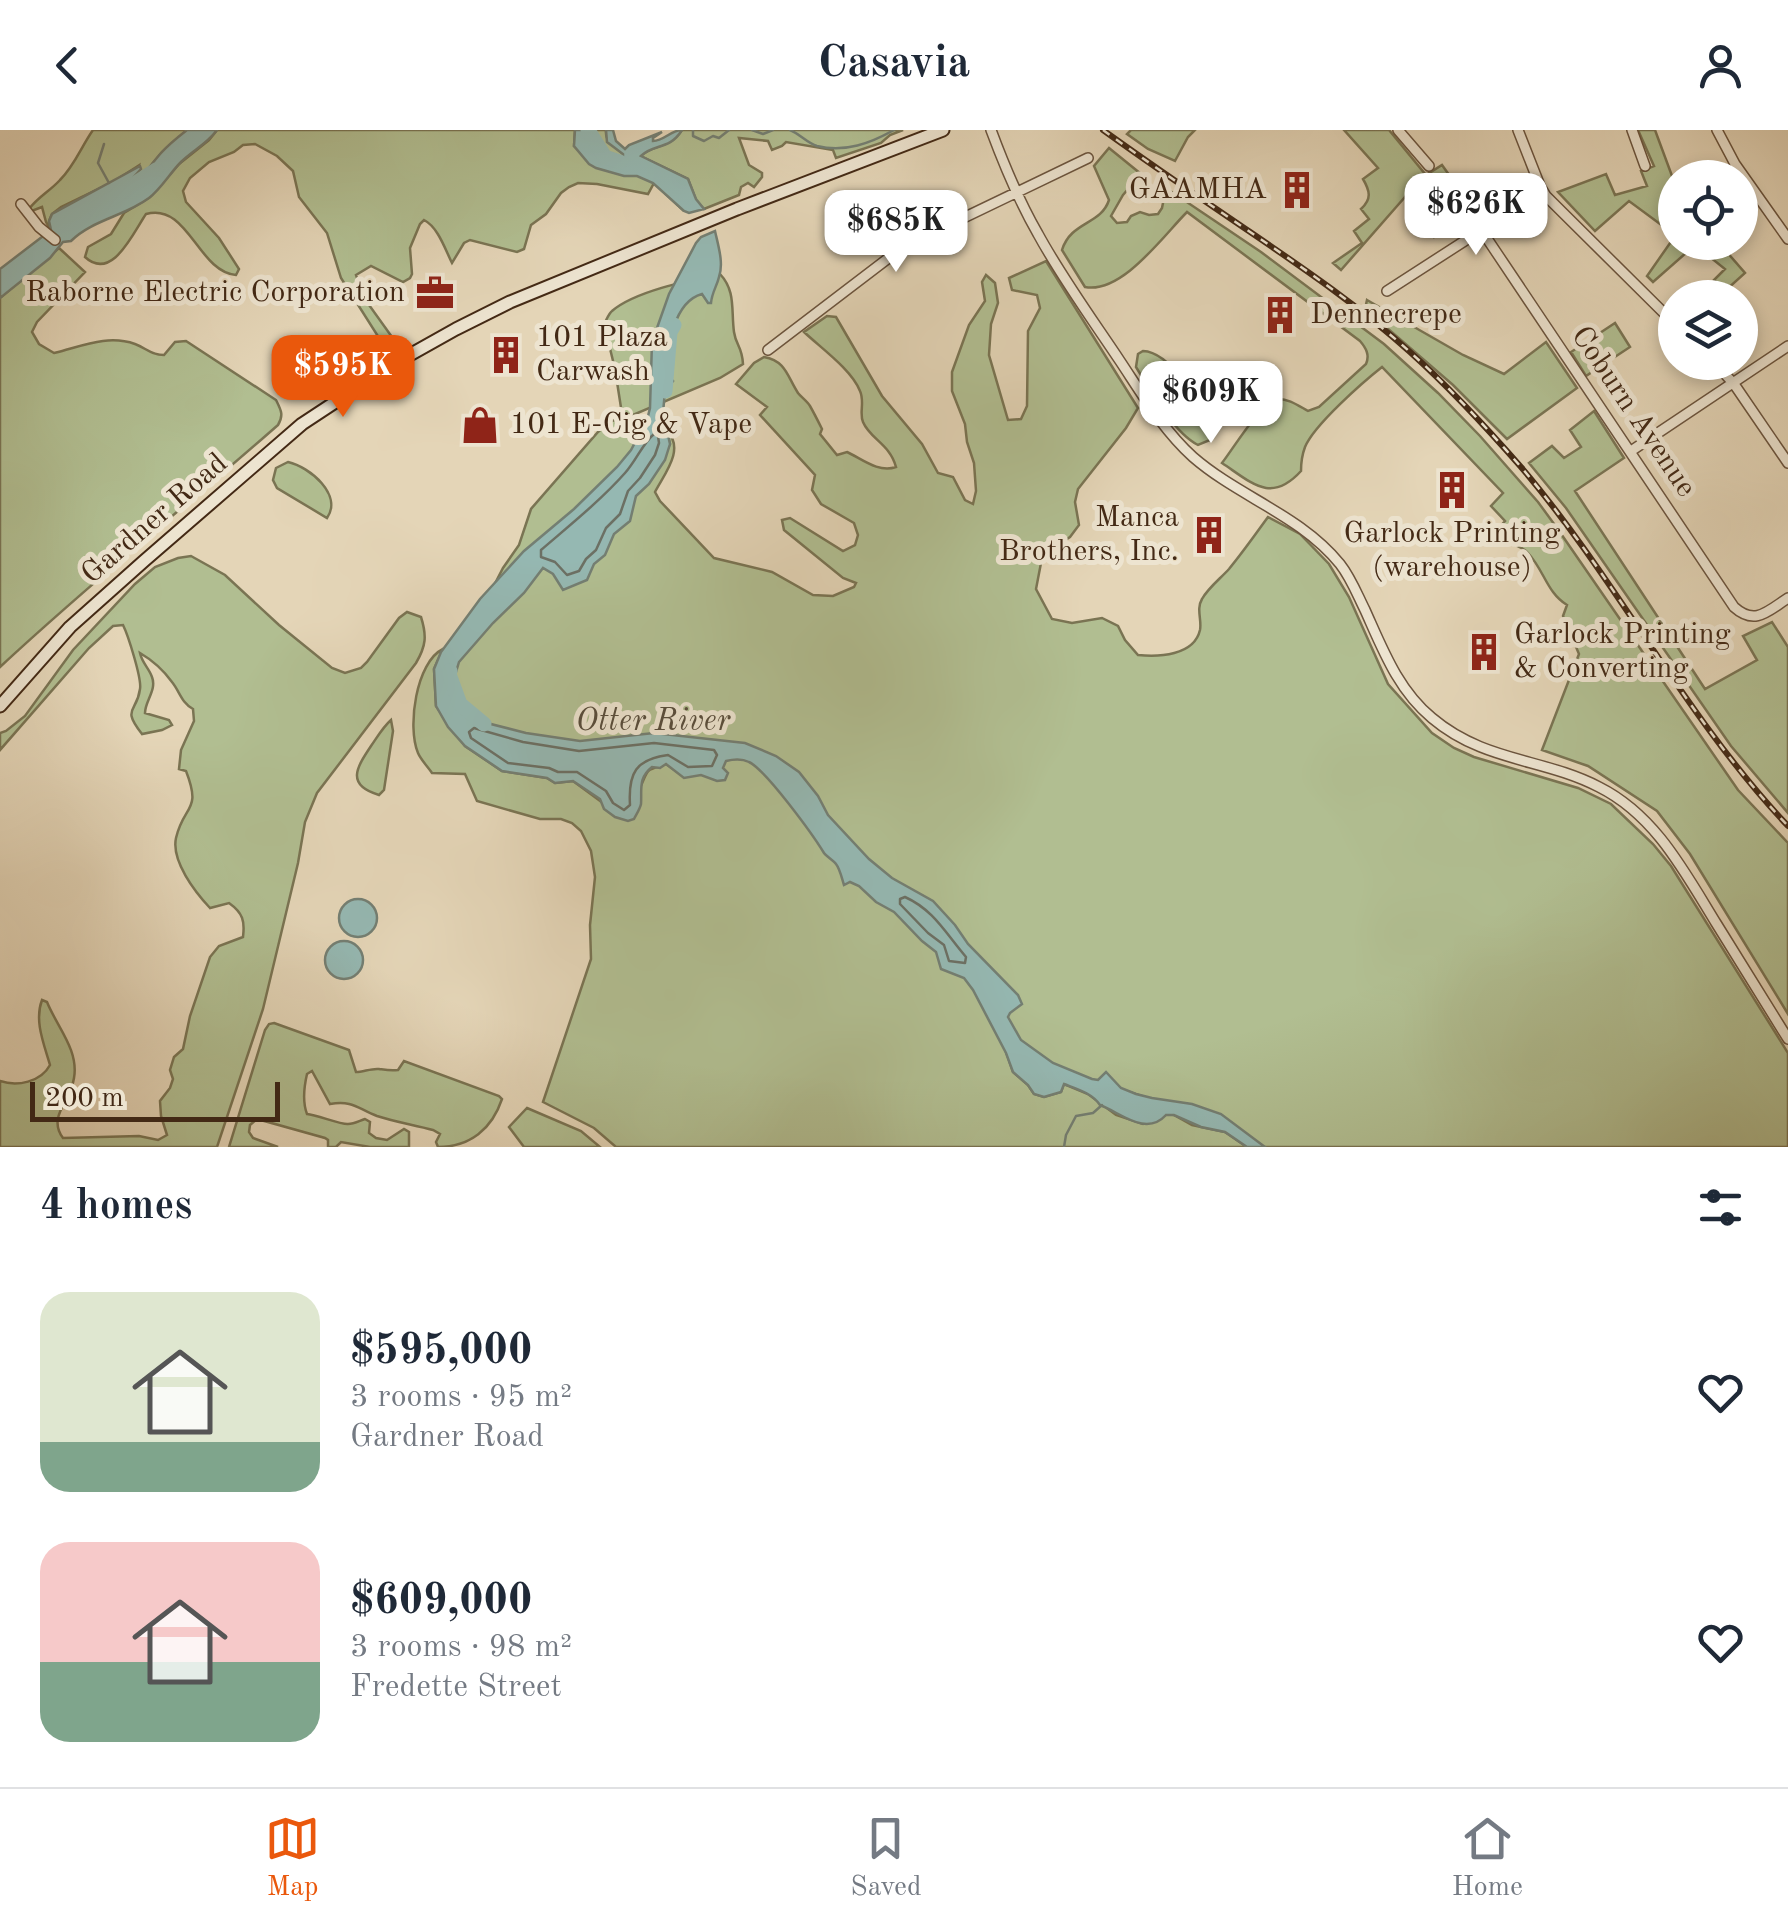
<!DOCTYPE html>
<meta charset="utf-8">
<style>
body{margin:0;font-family:"Old Standard TT",serif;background:#f2f2f3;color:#1f2937;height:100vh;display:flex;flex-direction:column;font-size:38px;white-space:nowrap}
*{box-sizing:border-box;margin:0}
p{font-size:32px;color:#747a83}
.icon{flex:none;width:55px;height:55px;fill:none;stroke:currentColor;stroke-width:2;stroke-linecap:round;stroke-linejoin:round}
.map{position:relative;height:1017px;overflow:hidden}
.side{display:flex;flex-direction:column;background:#fff;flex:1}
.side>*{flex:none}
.fabs{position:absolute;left:1658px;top:30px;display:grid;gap:20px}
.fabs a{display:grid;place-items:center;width:100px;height:100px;border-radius:50%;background:#fff;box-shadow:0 5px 15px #0003;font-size:50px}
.scale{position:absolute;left:30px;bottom:25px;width:250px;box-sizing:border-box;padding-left:10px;border:5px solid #432915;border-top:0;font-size:28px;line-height:35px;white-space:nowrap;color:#432915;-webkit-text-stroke:8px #ede4d0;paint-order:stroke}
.price{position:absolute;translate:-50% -85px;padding:0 22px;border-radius:20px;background:#fff;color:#222;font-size:32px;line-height:65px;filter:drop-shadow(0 2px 5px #0008)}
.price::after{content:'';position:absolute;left:50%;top:60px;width:30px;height:22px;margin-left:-15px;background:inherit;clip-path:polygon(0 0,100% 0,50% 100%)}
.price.active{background:#ea580c;color:#fff}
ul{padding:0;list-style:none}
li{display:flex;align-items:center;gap:30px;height:250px;padding:0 40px}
li span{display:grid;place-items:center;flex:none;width:280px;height:200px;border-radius:30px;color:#555}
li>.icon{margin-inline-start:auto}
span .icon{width:120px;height:120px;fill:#fffc;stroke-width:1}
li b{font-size:42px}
h2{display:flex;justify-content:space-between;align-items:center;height:120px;padding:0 40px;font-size:42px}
header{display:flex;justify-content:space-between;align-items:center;height:130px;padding:0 40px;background:#fff;font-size:45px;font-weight:600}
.dock{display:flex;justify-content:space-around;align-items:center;height:140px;border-top:2px solid #e0e1e3;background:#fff;font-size:28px;color:#747a83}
.dock a{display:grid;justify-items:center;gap:5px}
.dock .active{color:#ea580c}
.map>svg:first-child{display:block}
.green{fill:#b1be91;stroke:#7a7453;stroke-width:2.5}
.water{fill:#95b8b2;stroke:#747f73;stroke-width:2.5}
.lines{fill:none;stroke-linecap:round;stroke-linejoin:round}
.shore{stroke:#6c7064;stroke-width:2.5}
.stream{stroke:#747f73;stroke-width:2.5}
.river{stroke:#95b8b2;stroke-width:15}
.street-casing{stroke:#6b543e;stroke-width:12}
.secondary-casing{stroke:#432915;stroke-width:15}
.street{stroke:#ede4d0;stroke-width:9}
.secondary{stroke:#ede4d0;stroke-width:11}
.rail-casing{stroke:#432915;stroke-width:6}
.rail{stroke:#ede4d0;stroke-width:2.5;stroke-dasharray:8;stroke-linecap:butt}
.labels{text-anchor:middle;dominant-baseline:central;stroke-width:10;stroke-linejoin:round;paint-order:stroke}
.poi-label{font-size:30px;fill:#432915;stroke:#ede4d0;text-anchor:start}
.street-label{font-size:30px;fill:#432915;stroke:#ede4d0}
.water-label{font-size:32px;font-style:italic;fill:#584d3c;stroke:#ede4d0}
</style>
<header><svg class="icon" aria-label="back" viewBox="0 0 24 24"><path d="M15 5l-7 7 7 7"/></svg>Casavia<svg class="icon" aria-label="person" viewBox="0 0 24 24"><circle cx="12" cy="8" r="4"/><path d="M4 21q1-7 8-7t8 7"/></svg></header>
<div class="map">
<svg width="1788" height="1017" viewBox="0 0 1788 1017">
<rect width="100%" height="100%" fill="#e4d5b7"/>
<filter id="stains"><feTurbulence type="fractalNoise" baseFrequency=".002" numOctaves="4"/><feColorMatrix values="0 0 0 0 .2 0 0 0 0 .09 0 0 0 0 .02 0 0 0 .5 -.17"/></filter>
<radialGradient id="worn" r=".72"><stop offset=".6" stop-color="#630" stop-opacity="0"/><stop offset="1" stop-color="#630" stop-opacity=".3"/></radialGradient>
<path class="green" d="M93,0h94l-25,22 -32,39 -18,10 -3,-3 22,-18 7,-14 -25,16 -52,25 -9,7 -3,7 2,9 -5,-8 -4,-15 -13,5v-3c9,-12 21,-18 31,-29 15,-15 21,-33 33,-50z
M217,0h358l-1,16 11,10 11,-9 -5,-17h15c-1,13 9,16 17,24v3l-5,2 56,23 10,29 -30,-28 -6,11 -51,-10 -19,-1 -9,4 -8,6 -15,21 -15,11 -7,24 -7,3 -47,-12 -6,3 -12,20c-7,-14 -14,-36 -28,-43l-4,4 -10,24 2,26 -2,4 -7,4 -32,-16 -15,9 8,23 33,46 -11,5 -45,-71 -14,-45 -28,-36 -6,-26 -16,-15 -22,-12 -12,1 -9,7 -25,10 -19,16 -7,13 3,11 33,36 20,31 -3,6c-38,-3 -48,-73 -90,-61 -13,19 -34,68 -61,43l3,-10 23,-13 13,-21 26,-16 29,-33 30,-24z
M682,0h221l-13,5 -9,8 -45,15 -3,-8 -47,-8 -4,4 -10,4 -4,-9 -29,-3 10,27 13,8v4l-8,10 -6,-4 -7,4 -2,8 -35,14 -8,-9 -8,-21 -48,-23c15,-13 28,-6 42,-26z
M1131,0h64l-7,7 -13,24 -27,-12 -21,-15z
M1344,0h45l37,45 16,-10 15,21 -17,17 11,21 -17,13 -29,-40 -64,73 -8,-7 29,-20 -8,-12 15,-12 -8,-10c11,-10 9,-18 2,-30l15,-11z
M1638,0h17l20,54v14l-6,3 6,10v24l-46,-34 -34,30 -37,-39 48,-18 9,21 32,-9 -6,-15 13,-5z
M1109,18l32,26 -18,21 -12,21 6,7 10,-1 4,-6 9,-4 9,3 9,-1 4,-6 4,-20 95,64 123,92 54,49 42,43 58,66 19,26 181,262 50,53v171l-98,-160 -33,-43 -69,-45 -46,-16 37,-96 -16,-38 4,-11c-20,-12 -23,-35 -39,-52 -8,-9 -26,-12 -38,-15l15,-17 -14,-15 12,-13 -121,-126c-19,15 -68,58 -77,80 -3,8 -4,16 -4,24 -30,33 -49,12 -79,-8 11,-14 40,-62 55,-64 11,-1 22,7 31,12l11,-4 47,-43c4,-9 0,-16 -6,-23l-173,-129c-24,24 -65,82 -102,75l-23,-37c9,-29 39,-25 47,-50l-15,-34z
M1675,106v6l44,1 26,30 -20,18 -11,-11 11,-11 -30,-24 -42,37 -6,-6z
M59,118l26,24 -48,50 -5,10 7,12 15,9c26,-6 53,-19 81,-9 11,4 16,11 29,11l11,-13 11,-1 90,59c5,10 8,15 2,25 -92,81 -188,158 -278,242v-369z
M1046,131l92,147 -12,20 -48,61 -3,13 4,23 -9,12 -16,10 -13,16 -5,26 16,30 20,4 30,-5 16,8 7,14 13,15c20,2 56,1 62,-25 2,-10 -4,-21 2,-31 6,-11 19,-21 27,-30 14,-17 26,-34 39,-52l32,17 29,30 20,33 39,87 44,49 22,15 20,9 104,31 33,16 42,40 18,22 117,187v94h-532l-24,-22 -226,-73 7,20 15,13 6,9 10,3 17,-5 3,-8 24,10 28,21 27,9 25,-10 6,1 18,10 33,7 22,15h-631l-22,-19 -51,-26 48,-143 -1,-34 5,-48 -4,-26 -10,-20 -9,-8 -11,-4h-21l-63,-18 -12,-27 -33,-1c-4,-6 -11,-13 -14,-20 -11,-26 -2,-91 25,-104l-9,20 2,37 29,40 37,25 45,7 8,5 18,-2 30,22 36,-13c11,-23 4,-18 27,-26l14,10 7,-13 -75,-7 -121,-23 -29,-23 -7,-12 -6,-22 54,-106 16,-23 12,-36 67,-77 13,-11 18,-3 18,2 8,53 15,-29 -3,-13c18,18 -2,42 -12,61l5,9 54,57 58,14 41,23 20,1 21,-9 2,-4 -13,-5 -59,-48 -2,-10 8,-2 53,33 12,-6 3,-10 -4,-12 -33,-19 -9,-14 3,-15 -55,-60 7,-8 -31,-23 18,-21 10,-6c22,4 23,19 34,36 3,4 9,8 12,13 4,7 8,15 12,23l-2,5 17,21 10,-3c15,7 31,21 49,15 -6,-23 -26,-28 -33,-45 -4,-9 2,-20 -3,-31 -8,-21 -39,-43 -56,-59l23,-16 9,1 46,79 40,48 16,29 15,4 12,23 8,4 3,-13 -2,-28 -7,-21 -2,-18 -13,-33v-19l17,-47 16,-24 -3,-19 4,-7 9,8 3,20 -7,21 -2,31 19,65 13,-1 6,-13 1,-75 12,-23 -3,-13 -25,-5 -3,-12z
M720,144c16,17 11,36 14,58 2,14 8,14 9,32l-23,14 -87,37 -11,-1 -7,-45 -11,-45c2,-3 5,-11 8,-13 23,-20 79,-31 108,-37z
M1367,170l96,55 41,19 42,-32 31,46 -70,51 -54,-54 -88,-76z
M1615,193l15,24 -44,29 -15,-24z
M1143,221c28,1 58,53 69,77l2,7 -4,5 -12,5c-24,-12 -48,-55 -62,-78l2,-13z
M1594,281l30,47 -49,33 130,198 52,-29 -14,-24 29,-14 16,25v166l-57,-67 -165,-238 -37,-45 23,-17 12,12 17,-11 -11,-17z
M288,332c22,5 55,33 39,56l-50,-30 -4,-8 3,-12z
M191,426l34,19 54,50 53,43 13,5 16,-5 6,-6 32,-44 8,-6 14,5c6,19 5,29 -5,46l-99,130 -12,29 -7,41 -35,146 -46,138h-217v-66c17,6 41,1 50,-16 -6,-21 -16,-44 -8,-65l5,2c10,25 32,48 27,76 -3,22 -27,39 -11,60l76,-2 19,4 9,-5 -6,-19 -1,-15 10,-13 3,-9 -3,-9 4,-13 9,-8 7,-33 20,-59 9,-11 24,-9c2,-16 0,-24 -14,-34l-19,5c-15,-16 -39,-47 -34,-70 8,-34 26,-26 10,-67l-7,-2 2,-19 13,-29 -1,-12c-12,-7 -13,-17 -21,-27 -8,-11 -20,-22 -32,-29 2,10 9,15 12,24 5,13 -7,24 -7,36l24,7 3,5 -10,5 -20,4c-21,-27 -5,-21 -2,-45 2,-10 -12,-54 -17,-64l-10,1 -24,22 -89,102v-17l6,-2 19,-15 48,-66 62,-66 20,-17 23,-9z
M391,590l2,11 -9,59 -5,5c-34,-10 -22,-28 -8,-49 7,-10 12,-19 20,-26z
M274,893l75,27 7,22c7,0 16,-4 23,-3 7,1 12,2 19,1l6,-9 95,35 3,3c-10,30 -32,48 -64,48l-2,-5 4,-8 -7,-4c-18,-5 -38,-8 -56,-14 -19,-7 -24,-16 -47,-12l-18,-33 -5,3c-3,13 -5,27 0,40 10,1 35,11 41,10 6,0 11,-3 17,-5l5,3 -1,11 7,5 11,2 17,-11 5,3v15h-39l-29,-5 -5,5h-8v-7l-3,-2 -68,-19 -7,6 -1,7 4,6 25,9h-49l36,-117 4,-6z
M527,978l54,23 19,16h-76l-15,-20z"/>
<path class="water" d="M187,0h30c-10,14 -24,20 -36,32 -11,11 -20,27 -32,36 -24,18 -57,22 -78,43l-8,1 -13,16 -50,40v-29l51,-39 -2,-9 3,-7 88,-48 1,3 -10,11 -22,18 3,3c23,-10 33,-30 49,-48 8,-9 17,-16 26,-23z
M575,0h16l10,24 17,5 5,-2v-3l-16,-12 -1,-12h7l3,11 9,8 4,-4 33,-13 -9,6v3c11,0 18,-11 29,-11 -13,21 -28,13 -41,26l47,23 8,20 8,10 -15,4 -5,-2 -31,-28 -16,-7h-13l-28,-8 -7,-4 -15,-18z
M715,101c3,14 9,32 4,46 -2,9 -7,15 -8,26h-3l-6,-9c-29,8 -34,53 -36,79l7,8 -8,10 -2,22 7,31 -5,16 -16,24 -13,12 -6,25 -16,13 -9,21 -11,9 -7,16 -24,10 -10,-16 -10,-6 -19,25 -31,30 -34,39 -6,20 2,14 8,12 20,14 43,11 54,8 74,-8 91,10 31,13 23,16 19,24 10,19 41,44 23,19 41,23 22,24 13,19 50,51 4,9 -12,9 -2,4 13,23 32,23 39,16 6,1 8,-8 15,16 15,6 16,4 40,6 29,10 44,33h-18l-22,-15 -24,-5 -27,-12h-8c-20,22 -45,-2 -66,-10 -8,-12 -23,-16 -36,-21l-3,8 -17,5 -10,-3 -6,-9 -15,-13 -7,-19 -33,-63 -9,-12 -23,-9 -5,-17 -14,-11 -28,-29 -18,-10 -17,-16 -9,-4 -6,3c-2,-6 -4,-16 -8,-21 -3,-4 -9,-7 -12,-11 -11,-18 -58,-83 -75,-91 -8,-4 -15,-3 -23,-1l-3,7 5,5 -3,7 -8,1 -16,-6 -17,3 -18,-14 -6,4 -8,-1c-14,11 -10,22 -11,37 -1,5 -5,11 -7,15l-6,2 -13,-4 -11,-8 -4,-10 -27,-18 -18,2 -8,-5 -45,-7 -37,-25 -17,-19 -12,-21 -2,-37 7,-17 39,-53 44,-48 50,-42 43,-42 14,-17 16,-30 3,-12 2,-66 17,-48 27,-51 5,-6z
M339 788a19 19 0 1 1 38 0a19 19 0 1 1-38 0Z
M325 830a19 19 0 1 1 38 0a19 19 0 1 1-38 0Z"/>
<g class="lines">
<path class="shore" d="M654,304l4,2 1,7 -4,12 -15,23 -12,13 -8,23 -14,14 -10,22 -10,9 -7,12 -12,4 -12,-13 -14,-5v-7c29,-25 59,-49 84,-77 11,-12 18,-30 29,-39z
M474,598l49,14 56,9 75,-8 60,7 3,5 -5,11 -24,1 -20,-12c-32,4 -40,18 -38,50l-6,5 -11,-7 -7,-12 -29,-19h-19l-9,-4 -41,-5 -37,-25 -2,-6z
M905,767c29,13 41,37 61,60l-1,6 -16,-2 -5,-16 -16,-12 -28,-29v-5z"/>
<path class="stream" d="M693,0v6l11,5 9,-5 6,2 10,-8
M752,0l11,4 10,-4
M790,0c10,4 17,13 27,16 28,7 54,-3 77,-16
M104,14l-6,19 11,20
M1064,1017l2,-12 10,-19 17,-3 9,-8"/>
<path class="river" d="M588,0l17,27 15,5
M95,79l61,-39
M665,261l5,-59 4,-7
M450,541l-1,3 11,30 24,20"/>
<g class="street-casing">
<path id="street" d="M991,0c13,35 28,71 47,104 24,44 54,85 82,127 22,33 43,69 73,96 46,40 107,58 147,107 11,14 17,30 25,46 18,40 33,80 67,108 52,44 111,40 167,69 56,28 85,84 117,136 24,38 48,77 72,116
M1398,0l31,36
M1518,0l22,56 6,10 129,128
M1632,0l13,36
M1717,0l18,34 53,75
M21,74l18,23 16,13
M1482,101l252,376c21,19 34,4 54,-9
M1387,161l155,-100
M768,220l135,-103 185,-89
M1714,232l20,22 54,79
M1631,321l157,-105"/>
</g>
<g class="secondary-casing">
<path id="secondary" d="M0,576l70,-79 74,-66 158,-137 88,-58 66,-37 54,-27 227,-93 206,-79"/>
</g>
<use href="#street" class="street"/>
<use href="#secondary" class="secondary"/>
<g class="rail-casing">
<path id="rail" d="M1103,0c43,31 87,61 131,91 60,41 122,82 176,131 40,36 76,75 111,115 97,114 164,250 267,359"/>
</g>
<use href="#rail" class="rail"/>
</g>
<defs>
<g id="building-bare" transform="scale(3)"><path d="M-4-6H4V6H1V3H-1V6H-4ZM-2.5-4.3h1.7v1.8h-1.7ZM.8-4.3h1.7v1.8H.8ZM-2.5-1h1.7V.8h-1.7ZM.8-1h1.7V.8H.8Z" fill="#8f2418" stroke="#ede4d0" stroke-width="2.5" paint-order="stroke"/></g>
<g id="office-bare" transform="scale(3)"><path d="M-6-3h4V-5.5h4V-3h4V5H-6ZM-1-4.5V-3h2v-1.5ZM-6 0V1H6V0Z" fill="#8f2418" stroke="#ede4d0" stroke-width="2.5" paint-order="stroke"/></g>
<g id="shop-bare" transform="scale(3)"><path d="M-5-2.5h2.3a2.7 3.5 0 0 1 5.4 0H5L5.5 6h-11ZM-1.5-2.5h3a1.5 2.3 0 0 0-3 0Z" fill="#8f2418" stroke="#ede4d0" stroke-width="2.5" paint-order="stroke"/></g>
</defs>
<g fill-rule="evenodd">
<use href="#building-bare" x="1297" y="60"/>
<use href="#office-bare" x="435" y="163"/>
<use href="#building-bare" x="1280" y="185"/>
<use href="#building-bare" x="506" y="225"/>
<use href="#shop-bare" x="480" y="295"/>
<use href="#building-bare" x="1452" y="360"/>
<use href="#building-bare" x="1209" y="405"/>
<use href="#building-bare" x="1484" y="522"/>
</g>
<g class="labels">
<g class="poi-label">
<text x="1267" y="60" text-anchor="end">GAAMHA</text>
<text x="405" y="163" text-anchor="end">Raborne Electric Corporation</text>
<text x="1310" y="185">Dennecrepe</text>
<text x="536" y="208">101 Plaza<tspan x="536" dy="34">Carwash</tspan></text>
<text x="510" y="295">101 E-Cig &amp; Vape</text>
<text x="1179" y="388" text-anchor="end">Manca<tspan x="1179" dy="34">Brothers, Inc.</tspan></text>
<text x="1452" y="404" text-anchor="middle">Garlock Printing<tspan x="1452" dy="34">(warehouse)</tspan></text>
<text x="1514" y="505">Garlock Printing<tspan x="1514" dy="34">&amp; Converting</tspan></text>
</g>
<g class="street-label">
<text transform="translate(1633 282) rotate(56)">Coburn Avenue</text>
<text transform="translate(155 389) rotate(-41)">Gardner Road</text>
</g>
<g class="water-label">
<text x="653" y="592">Otter River</text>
</g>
</g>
<rect width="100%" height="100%" filter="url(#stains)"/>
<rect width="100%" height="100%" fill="url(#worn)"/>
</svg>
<div class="fabs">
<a><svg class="icon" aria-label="locate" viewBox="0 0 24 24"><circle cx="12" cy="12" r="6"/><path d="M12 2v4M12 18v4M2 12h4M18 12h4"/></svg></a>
<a><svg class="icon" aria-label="layers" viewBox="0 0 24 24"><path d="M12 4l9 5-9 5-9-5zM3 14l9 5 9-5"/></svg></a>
</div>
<div class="scale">200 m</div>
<b class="price" style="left:1476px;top:128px">$626K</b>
<b class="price" style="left:896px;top:145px">$685K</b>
<b class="price active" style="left:343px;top:290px">$595K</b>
<b class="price" style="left:1211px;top:316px">$609K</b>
</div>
<section class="side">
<h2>4 homes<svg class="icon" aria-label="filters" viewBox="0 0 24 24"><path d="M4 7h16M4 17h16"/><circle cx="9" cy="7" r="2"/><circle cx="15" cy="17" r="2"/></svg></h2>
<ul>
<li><span style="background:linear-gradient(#dfe7d0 75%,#7fa58c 0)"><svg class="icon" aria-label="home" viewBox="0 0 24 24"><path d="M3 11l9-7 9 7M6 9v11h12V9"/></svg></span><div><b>$595,000</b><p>3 rooms · 95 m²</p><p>Gardner Road</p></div><svg class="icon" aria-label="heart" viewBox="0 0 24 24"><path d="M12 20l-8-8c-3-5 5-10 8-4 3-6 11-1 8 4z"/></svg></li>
<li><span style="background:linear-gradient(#f6c9c9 60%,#7fa58c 0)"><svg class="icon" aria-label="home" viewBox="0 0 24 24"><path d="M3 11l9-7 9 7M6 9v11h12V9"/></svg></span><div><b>$609,000</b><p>3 rooms · 98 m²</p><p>Fredette Street</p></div><svg class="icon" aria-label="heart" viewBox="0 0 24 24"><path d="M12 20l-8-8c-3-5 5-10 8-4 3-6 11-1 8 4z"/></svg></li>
</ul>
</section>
<nav class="dock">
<a class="active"><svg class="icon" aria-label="map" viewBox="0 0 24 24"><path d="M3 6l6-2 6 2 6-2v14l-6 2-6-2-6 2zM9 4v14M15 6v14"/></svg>Map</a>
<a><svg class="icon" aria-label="saved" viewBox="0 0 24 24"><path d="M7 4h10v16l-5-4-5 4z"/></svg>Saved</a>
<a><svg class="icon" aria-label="home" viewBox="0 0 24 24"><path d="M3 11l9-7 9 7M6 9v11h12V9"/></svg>Home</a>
</nav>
